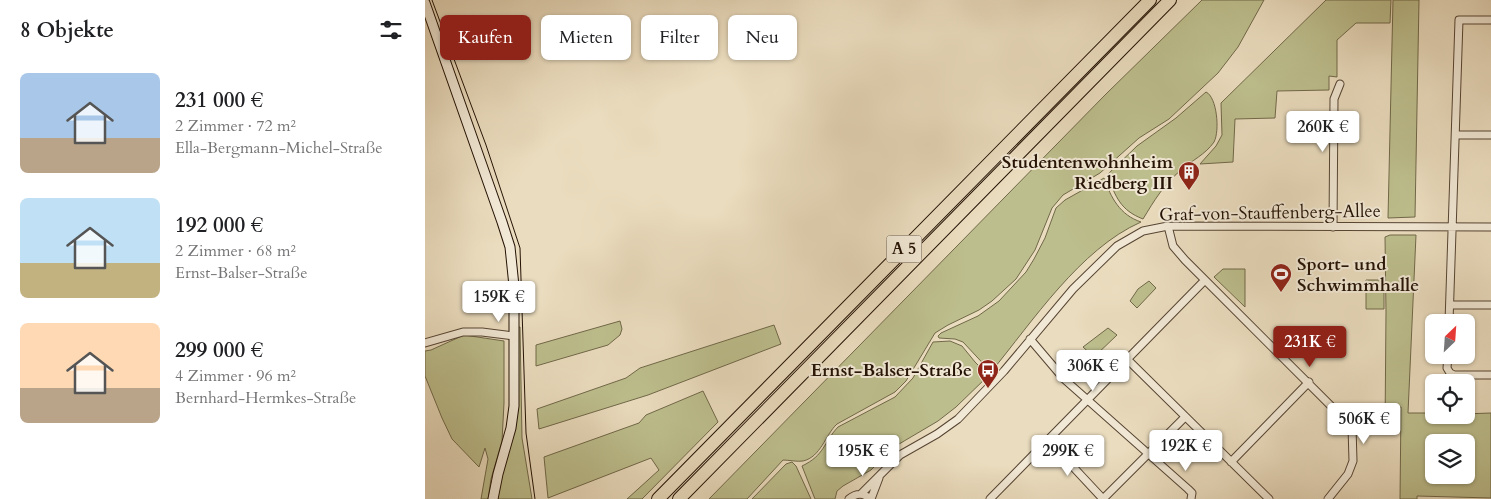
<!DOCTYPE html>
<html lang="de">
<meta charset="utf-8">
<style>
body{margin:0;font-family:Cardo,serif;background:#f6f6f6;color:#202124;height:100vh;display:flex;flex-direction:column;font-size:19px;white-space:nowrap}
*{box-sizing:border-box;margin:0}
p{font-size:16px;color:#757577}
.icon{flex:none;width:28px;height:28px;fill:none;stroke:currentColor;stroke-width:2;stroke-linecap:round;stroke-linejoin:round}
.map{position:relative;flex:1;overflow:hidden}
.drawer{display:flex;flex-direction:column;background:#fff;width:425px}
.drawer>*{flex:none}
.guide{position:absolute;left:15px;top:15px;width:475px;height:45px;display:flex;gap:10px}
.needle{width:32px;rotate:25deg}
.fabs{position:absolute;left:1000px;top:314px;display:grid;gap:10px}
.fabs a{display:grid;place-items:center;width:50px;height:50px;border-radius:8px;background:#fff;box-shadow:0 1px 4px #0004;font-size:25px}
.price{position:absolute;translate:-50% -42px;padding:0 11px;border-radius:5px;background:#fff;color:#222;font-size:16px;line-height:32px;filter:drop-shadow(0 1px 2px #0008)}
.price::after{content:'';position:absolute;left:50%;top:30px;width:15px;height:11px;margin-left:-8px;background:inherit;clip-path:polygon(0 0,100% 0,50% 100%)}
.price.current{background:#8f2418;color:#fff}
ul{padding:0;list-style:none}
li{display:flex;align-items:center;gap:15px;height:125px;padding:0 20px}
li span{display:grid;place-items:center;flex:none;width:140px;height:100px;border-radius:8px;color:#555}
li>.icon{margin-inline-start:auto}
span .icon{width:60px;height:60px;fill:#fffc;stroke-width:1}
li b{font-size:21px}
h2{display:flex;justify-content:space-between;align-items:center;height:60px;padding:0 20px;font-size:21px}
.chip{padding:0 18px;border-radius:8px;background:#fff;box-shadow:0 1px 4px #0004;font-size:18px;line-height:45px}
.chip.current{background:#8f2418;color:#fff}
main{display:flex;flex:1;min-height:0}
.map>svg:first-child{display:block}
.green{fill:#bdbe8d;stroke:#706849;fill-rule:evenodd}
.lines{fill:none;stroke-linecap:round;stroke-linejoin:round}
.street-casing{stroke:#564433;stroke-width:9}
.secondary-casing{stroke:#241205;stroke-width:11}
.highway-casing{stroke:#241205;stroke-width:14}
.street{stroke:#f1e8d5;stroke-width:7}
.secondary{stroke:#f1e8d5;stroke-width:9}
.highway{stroke:#eadcbe;stroke-width:12}
.tram{stroke:#241205;stroke-width:1}
.labels{text-anchor:middle;dominant-baseline:central;stroke-width:4;stroke-linejoin:round;paint-order:stroke}
.shield{fill:#f1e8d5;stroke:#625243;stroke-width:1}
.shield-label{font-size:16px;font-weight:bold;fill:#241205}
.poi-label{font-size:18px;font-weight:bold;fill:#241205;stroke:#f1e8d5;text-anchor:end}
.street-label{font-size:18px;fill:#241205;stroke:#f1e8d5}
</style>
<main>
<section class="drawer">
<h2>8 Objekte<svg class="icon" aria-label="filters" viewBox="0 0 24 24"><path d="M4 7h16M4 17h16"/><circle cx="9" cy="7" r="2"/><circle cx="15" cy="17" r="2"/></svg></h2>
<ul>
<li><span style="background:linear-gradient(#a9c7e8 65%,#b9a48a 0)"><svg class="icon" aria-label="home" viewBox="0 0 24 24"><path d="M3 11l9-7 9 7M6 9v11h12V9"/></svg></span><div><b>231 000 €</b><p>2 Zimmer · 72 m²</p><p>Ella-Bergmann-Michel-Straße</p></div></li>
<li><span style="background:linear-gradient(#bfe0f5 65%,#c2b280 0)"><svg class="icon" aria-label="home" viewBox="0 0 24 24"><path d="M3 11l9-7 9 7M6 9v11h12V9"/></svg></span><div><b>192 000 €</b><p>2 Zimmer · 68 m²</p><p>Ernst-Balser-Straße</p></div></li>
<li><span style="background:linear-gradient(#ffd9b3 65%,#b9a48a 0)"><svg class="icon" aria-label="home" viewBox="0 0 24 24"><path d="M3 11l9-7 9 7M6 9v11h12V9"/></svg></span><div><b>299 000 €</b><p>4 Zimmer · 96 m²</p><p>Bernhard-Hermkes-Straße</p></div></li>
</ul>
</section>
<div class="map">
<svg width="1066" height="499" viewBox="0 0 1066 499">
<rect width="100%" height="100%" fill="#eadcbe"/>
<filter id="stains"><feTurbulence type="fractalNoise" baseFrequency=".004" numOctaves="4"/><feColorMatrix values="0 0 0 0 .2 0 0 0 0 .09 0 0 0 0 .02 0 0 0 .5 -.17"/></filter>
<radialGradient id="worn" r=".72"><stop offset=".6" stop-color="#630" stop-opacity="0"/><stop offset="1" stop-color="#630" stop-opacity=".3"/></radialGradient>
<path class="green" d="M777,0h62l-26,47 -20,26 -49,46 -30,19 -39,35 -37,22 -11,13 -17,42 -19,29 -24,22 -13,9 -31,15 -13,8 -29,48 -11,11 -58,32c-12,11 -16,33 -34,37 -6,1 -14,-1 -20,-1l-36,39h-38l397,-405z
M901,0h65l-1,23h-34l-19,17v37l-8,-1v14l-52,1 -2,27 -40,1 -2,43 -33,2 16,-18 6,-11 -1,-32z
M968,0h26l-4,217 -27,1z
M781,92c11,5 14,39 8,50 -8,12 -23,19 -33,28 -17,14 -27,31 -38,49 -23,-9 -27,-22 -36,-44l30,-29 39,-28z
M679,178c7,20 16,37 37,44 -61,27 -108,99 -150,150l-28,-30 -8,-3 -16,-1 -1,-2 3,-3 37,-17 21,-15 27,-29 8,-13 11,-21 11,-30 9,-8z
M965,235h26l-8,178h26v2l57,-2v85l-74,-2v3h-17l1,-92 -5,1 -11,22 1,-118 -1,-75zM1041,442v33h-32v-33z
M798,269h22v38l-31,-30z
M941,280h18v29h-18z
M724,281l7,7 -19,20 -7,-7 8,-12z
M195,321l2,8 -2,6 -12,10 -72,21v-21z
M349,325l7,19 -133,51 -109,34 -2,-20 89,-31 14,-10z
M93,327h2l2,111 10,61h-35l21,-94z
M683,328l9,7 -23,22 -11,-10z
M39,335l40,6v62l-2,38 -11,38 -3,20h-7l7,-40 -3,-11 -6,19 -27,-28 -10,-21 -17,-42v-25l6,-1z
M525,341l12,5 13,16 13,13 -1,2 -31,30 -18,14 -44,26 -23,23 -28,16 -6,5 -2,8h-20l-13,-33c23,-11 21,-23 36,-39l57,-30 18,-19 20,-36z
M278,391l15,31 -76,77h-15l32,-29 -8,-12 -103,40 -4,-41 95,-34 7,-8z
M367,462l4,4 15,33h-59l34,-35z"/>
<g class="lines">
<g class="street-casing">
<path id="street" d="M1031,135h35
M743,226l5,20 12,14 167,167 1,34 -5,13 -20,25
M908,227l1,-128 6,-15
M1025,305h41
M1024,322l10,-302h32
M605,339l34,40 124,110 4,4 -1,6
M0,343l38,-11h19l32,4
M1023,355l-1,13 3,5 4,2h37
M702,359l142,140
M623,440l55,59
M806,462l78,-80
M436,494l39,-39 37,-21 21,-15 46,-48 69,-82 44,-43 26,-15 25,-5 323,1
M424,499c7,-6 15,-6 21,0
M446,499l8,-21
M565,499l215,-219
M678,499l82,-82"/>
</g>
<g class="secondary-casing">
<path id="secondary" d="M0,3l77,219 8,25 4,39v120l-3,22 -13,46 -5,25"/>
</g>
<g class="highway-casing">
<path id="highway" d="M233,499l492,-499
M254,499l491,-499"/>
</g>
<use href="#street" class="street"/>
<use href="#secondary" class="secondary"/>
<use href="#highway" class="highway"/>
<path class="tram" d="M7,0l54,145 34,103 6,185 9,66"/>
</g>
<defs>
<g id="building-pin" transform="scale(1.125)"><path d="M0 17L-7.5 6A9.5 9.5 0 1 1 7.5 6Z" fill="#8f2418" stroke="#f1e8d5"/><path d="M-4-6H4V6H1V3H-1V6H-4ZM-2.5-4.3h1.7v1.8h-1.7ZM.8-4.3h1.7v1.8H.8ZM-2.5-1h1.7V.8h-1.7ZM.8-1h1.7V.8H.8Z" fill="#fff"/></g>
<g id="stadium-pin" transform="scale(1.125)"><path d="M0 17L-7.5 6A9.5 9.5 0 1 1 7.5 6Z" fill="#8f2418" stroke="#f1e8d5"/><path d="M0-5a6.5 5 0 1 0 0 10a6.5 5 0 1 0 0-10ZM-3.5-1.8h7v3.6h-7Z" fill="#fff"/></g>
<g id="bus-pin" transform="scale(1.125)"><path d="M0 17L-7.5 6A9.5 9.5 0 1 1 7.5 6Z" fill="#8f2418" stroke="#f1e8d5"/><path d="M-5-6H5V4H4V6H2V4H-2V6H-4V4H-5ZM-3.5-4V0h7V-4ZM-3.5 1.2v1.5H-2V1.2ZM2 1.2v1.5H3.5V1.2Z" fill="#fff"/></g>
</defs>
<g fill-rule="evenodd">
<use href="#building-pin" x="764" y="172"/>
<use href="#stadium-pin" x="856" y="274"/>
<use href="#bus-pin" x="563" y="370"/>
</g>
<g class="labels">
<rect class="shield" x="461.5" y="235.5" width="35" height="27" rx="4"/>
<g class="shield-label">
<text x="479" y="249">A 5</text>
</g>
<g class="poi-label">
<text x="748" y="162">Studentenwohnheim<tspan x="748" dy="21">Riedberg III</tspan></text>
<text x="872" y="264" text-anchor="start">Sport- und<tspan x="872" dy="21">Schwimmhalle</tspan></text>
<text x="547" y="370">Ernst-Balser-Straße</text>
</g>
<g class="street-label">
<text transform="translate(845 213) rotate(-1)">Graf-von-Stauffenberg-Allee</text>
</g>
</g>
<rect width="100%" height="100%" filter="url(#stains)"/>
<rect width="100%" height="100%" fill="url(#worn)"/>
</svg>
<div class="fabs">
<a><svg class="needle" viewBox="-14 -14 28 28"><path d="M0-13l5 13h-10z" fill="#e53935"/><path d="M0 13l5-13h-10z" fill="#757577"/></svg></a>
<a><svg class="icon" aria-label="locate" viewBox="0 0 24 24"><circle cx="12" cy="12" r="6"/><path d="M12 2v4M12 18v4M2 12h4M18 12h4"/></svg></a>
<a><svg class="icon" aria-label="layers" viewBox="0 0 24 24"><path d="M12 4l9 5-9 5-9-5zM3 14l9 5 9-5"/></svg></a>
</div>
<b class="price" style="left:898px;top:153px">260K €</b>
<b class="price" style="left:74px;top:323px">159K €</b>
<b class="price current" style="left:885px;top:368px">231K €</b>
<b class="price" style="left:668px;top:392px">306K €</b>
<b class="price" style="left:939px;top:445px">506K €</b>
<b class="price" style="left:761px;top:472px">192K €</b>
<b class="price" style="left:438px;top:477px">195K €</b>
<b class="price" style="left:643px;top:477px">299K €</b>
<div class="guide">
<a class="chip current">Kaufen</a>
<a class="chip">Mieten</a>
<a class="chip">Filter</a>
<a class="chip">Neu</a>
</div>
</div>
</main>
